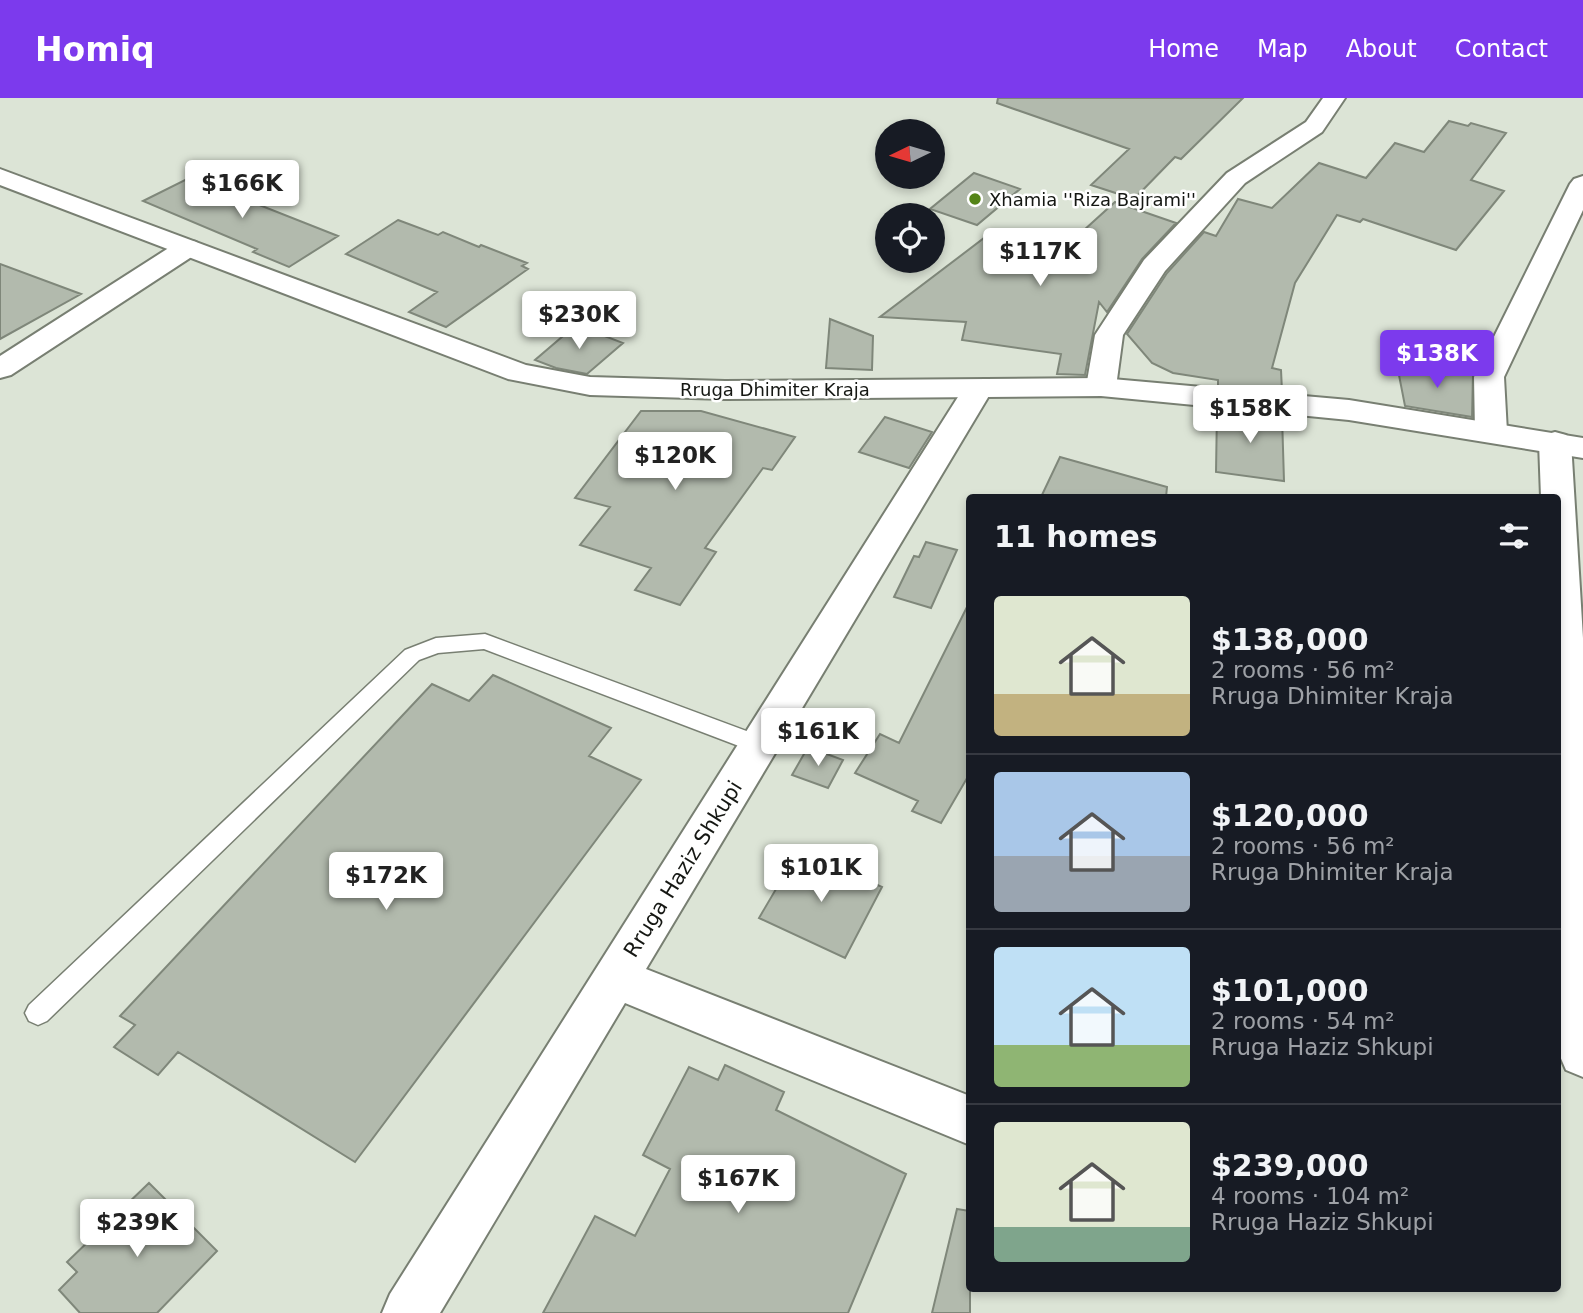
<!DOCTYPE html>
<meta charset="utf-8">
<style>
body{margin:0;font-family:"DejaVu Sans",sans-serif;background:#20242c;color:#f1f3f6;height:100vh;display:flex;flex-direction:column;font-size:26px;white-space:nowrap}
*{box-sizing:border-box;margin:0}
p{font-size:23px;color:#9ea1a6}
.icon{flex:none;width:38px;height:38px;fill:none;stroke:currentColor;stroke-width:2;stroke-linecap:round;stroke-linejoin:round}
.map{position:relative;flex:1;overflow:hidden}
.drawer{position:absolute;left:966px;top:396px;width:595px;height:798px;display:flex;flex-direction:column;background:#171b24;border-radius:7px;box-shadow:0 4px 10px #0003}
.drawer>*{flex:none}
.needle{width:46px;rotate:265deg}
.buttons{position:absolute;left:875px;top:21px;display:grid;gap:14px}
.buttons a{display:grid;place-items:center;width:70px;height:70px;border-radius:50%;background:#171b24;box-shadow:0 4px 10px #0003;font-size:35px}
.price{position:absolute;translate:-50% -60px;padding:0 16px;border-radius:7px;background:#fff;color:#222;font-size:23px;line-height:46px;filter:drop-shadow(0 2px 4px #0008)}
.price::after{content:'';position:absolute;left:50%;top:42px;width:21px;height:16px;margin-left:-10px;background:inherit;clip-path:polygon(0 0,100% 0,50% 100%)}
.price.active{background:#7c3aed;color:#fff}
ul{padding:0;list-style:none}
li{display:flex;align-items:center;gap:21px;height:175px;padding:0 28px}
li+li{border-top:2px solid #363941}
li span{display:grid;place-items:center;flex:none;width:196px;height:140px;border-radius:7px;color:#555}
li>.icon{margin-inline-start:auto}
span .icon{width:84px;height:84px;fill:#fffc;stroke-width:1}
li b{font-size:30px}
h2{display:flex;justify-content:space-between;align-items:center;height:84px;padding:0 28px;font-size:30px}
header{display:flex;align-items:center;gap:42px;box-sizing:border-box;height:98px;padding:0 35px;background:#7c3aed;color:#fff}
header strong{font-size:33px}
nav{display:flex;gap:38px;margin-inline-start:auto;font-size:24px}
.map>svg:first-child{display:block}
.building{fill:#b2baad;stroke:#7f877a;stroke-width:2}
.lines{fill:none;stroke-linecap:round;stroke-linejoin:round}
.service-casing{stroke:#787f72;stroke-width:3}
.minor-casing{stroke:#787f72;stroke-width:4}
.tertiary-casing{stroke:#787f72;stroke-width:4}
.service{fill:#fff;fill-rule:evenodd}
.minor{fill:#fff;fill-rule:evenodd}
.tertiary{fill:#fff;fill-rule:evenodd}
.poi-dot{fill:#548417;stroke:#fff;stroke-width:2.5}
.labels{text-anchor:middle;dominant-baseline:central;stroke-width:5;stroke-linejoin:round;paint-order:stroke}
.far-poi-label{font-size:18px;fill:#151713;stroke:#fff;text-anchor:start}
.far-street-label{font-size:18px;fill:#151713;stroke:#fff}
.street-label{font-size:21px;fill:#151713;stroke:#fff}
</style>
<header>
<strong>Homiq</strong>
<nav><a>Home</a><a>Map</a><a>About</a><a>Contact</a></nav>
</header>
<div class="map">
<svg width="1583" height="1215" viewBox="0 0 1583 1215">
<rect width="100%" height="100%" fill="#dce4d6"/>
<path class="building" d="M998,0h245l-62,61 -6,-2 -41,42 -43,-14 38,-36 -132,-46z
M1449,23l19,5 3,-3 35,10 -35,47 33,11 -48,59 -93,-31 -3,3 -23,-7 -42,68 -23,85 9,2 1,21 -64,-5v-6l-45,-7 -21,-10 -25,-29 40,-61 37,-41 12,4 22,-37 34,9 47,-45 47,15 29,-35 29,9z
M974,75l46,16 -43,36 -47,-16z
M195,77l38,16 -4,2 109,43 -49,31 -36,-15 4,-3 -114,-48z
M1115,104l61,21 -34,36 -35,53 -8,-10 -14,73 -28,-1 4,-20 -99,-14 4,-18 -86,-5 108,-82 63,25z
M398,122l40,15 5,-3 36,15 2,-2 46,18 -5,3 6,3 -82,58 -37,-15 28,-20 -91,-38z
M0,166l81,30 -81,45z
M830,221l43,17 -1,34 -46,-2z
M576,227l47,18 -36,31 -31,-6 -21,-8z
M1397,267l76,8 -1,44 -67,-11z
M1217,312l65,6 2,65 -68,-9z
M641,313h60l94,26 -23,33 -9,-2 -58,80 11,4 -36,53 -45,-15 16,-22 -71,-23 30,-38 -35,-9z
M885,319l47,15 -23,36 -50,-16z
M1060,359l107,30 -1,10h-125z
M926,444l31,8 -26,58 -37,-11 20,-41 5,1z
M970,503v172l-29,50 -29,-12 6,-10 -63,-28 25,-39 19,9z
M493,577l118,53 -22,28 52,24 -286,382 -177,-110 -20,23 -44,-28 21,-22 -15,-9 312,-332 37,17z
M808,649l35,13 -15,28 -36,-13z
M799,752l83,37 -37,71 -86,-40z
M725,967l59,27 -8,18 130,64 -58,139h-305l52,-97 40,20 35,-67 -27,-14 46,-88 29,13z
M149,1085l68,68 -60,62h-77l-21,-23 18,-18 -10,-10z
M957,1111l13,2v102h-38z"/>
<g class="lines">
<g class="service-casing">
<path id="service" d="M485,536l283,105 3,6 -3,6 -8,3 -8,-3 -268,-102 -46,4 -19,7 -372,361 -9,4 -9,-4 -4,-8 4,-8 376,-355 31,-12z"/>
</g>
<g class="minor-casing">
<path id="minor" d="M1323,0h22l-23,34 -77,51 -80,88 -42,64 -7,52 -4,7 -11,2 -11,-2 -4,-7 9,-52 49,-75 83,-87 79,-51z
M1583,78v34l-79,167 3,55 -5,7 -11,3 -11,-3 -5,-7 -1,-55 96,-193 4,-5z
M187,142l9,2 4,6 -4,6 -185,121 -11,3v-22l178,-114z
M978,282l11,2 4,7 -347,580 324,127v49l-345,-142 -185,310h-58l8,-19 573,-905 4,-7z
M1555,334l11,3 5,7 12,196v439l-17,-7 -7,-16 -1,-15v-542h-17l-2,-55 5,-7z"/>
</g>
<g class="tertiary-casing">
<path id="tertiary" d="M0,71l526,196 64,12 135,4 376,-3 248,22 234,38v20l-234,-38 -248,-24 -376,3 -135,-4 -82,-16 -508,-194z"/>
</g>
<use href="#service" class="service"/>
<use href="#minor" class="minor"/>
<use href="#tertiary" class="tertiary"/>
</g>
<circle class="poi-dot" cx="975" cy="101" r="7"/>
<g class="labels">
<g class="far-poi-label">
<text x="989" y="101">Xhamia ''Riza Bajrami''</text>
</g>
<g class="far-street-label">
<text x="775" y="291">Rruga Dhimiter Kraja</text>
</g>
<g class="street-label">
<text transform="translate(683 771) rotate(-58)">Rruga Haziz Shkupi</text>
</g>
</g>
</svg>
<div class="buttons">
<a><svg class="needle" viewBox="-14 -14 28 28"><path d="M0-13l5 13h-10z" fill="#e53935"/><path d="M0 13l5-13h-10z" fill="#9ea1a6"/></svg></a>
<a><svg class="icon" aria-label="locate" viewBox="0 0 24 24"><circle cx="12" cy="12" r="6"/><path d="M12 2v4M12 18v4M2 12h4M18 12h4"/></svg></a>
</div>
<b class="price" style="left:242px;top:122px">$166K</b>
<b class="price" style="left:1040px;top:190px">$117K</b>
<b class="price" style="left:579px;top:253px">$230K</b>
<b class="price active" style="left:1437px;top:292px">$138K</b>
<b class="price" style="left:1250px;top:347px">$158K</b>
<b class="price" style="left:675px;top:394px">$120K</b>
<b class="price" style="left:818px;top:670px">$161K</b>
<b class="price" style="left:821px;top:806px">$101K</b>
<b class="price" style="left:386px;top:814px">$172K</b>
<b class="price" style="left:738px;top:1117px">$167K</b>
<b class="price" style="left:137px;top:1161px">$239K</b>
<section class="drawer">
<h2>11 homes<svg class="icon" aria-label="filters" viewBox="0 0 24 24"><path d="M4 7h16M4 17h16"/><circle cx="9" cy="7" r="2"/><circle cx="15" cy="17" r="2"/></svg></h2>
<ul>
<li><span style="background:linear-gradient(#dfe7d0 70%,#c2b280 0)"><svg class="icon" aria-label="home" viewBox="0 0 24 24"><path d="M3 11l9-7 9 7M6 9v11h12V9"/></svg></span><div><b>$138,000</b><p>2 rooms · 56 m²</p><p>Rruga Dhimiter Kraja</p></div></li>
<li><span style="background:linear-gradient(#a9c7e8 60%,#9aa5b1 0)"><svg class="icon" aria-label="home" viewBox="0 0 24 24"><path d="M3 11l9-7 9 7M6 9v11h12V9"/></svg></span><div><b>$120,000</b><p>2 rooms · 56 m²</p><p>Rruga Dhimiter Kraja</p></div></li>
<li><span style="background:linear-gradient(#bfe0f5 70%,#8fb573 0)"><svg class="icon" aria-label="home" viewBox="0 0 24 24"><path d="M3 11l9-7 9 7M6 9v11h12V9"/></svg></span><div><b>$101,000</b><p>2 rooms · 54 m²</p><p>Rruga Haziz Shkupi</p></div></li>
<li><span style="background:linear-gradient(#dfe7d0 75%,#7fa58c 0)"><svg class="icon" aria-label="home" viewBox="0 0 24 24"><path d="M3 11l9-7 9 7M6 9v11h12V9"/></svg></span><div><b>$239,000</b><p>4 rooms · 104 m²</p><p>Rruga Haziz Shkupi</p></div></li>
</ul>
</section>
</div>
